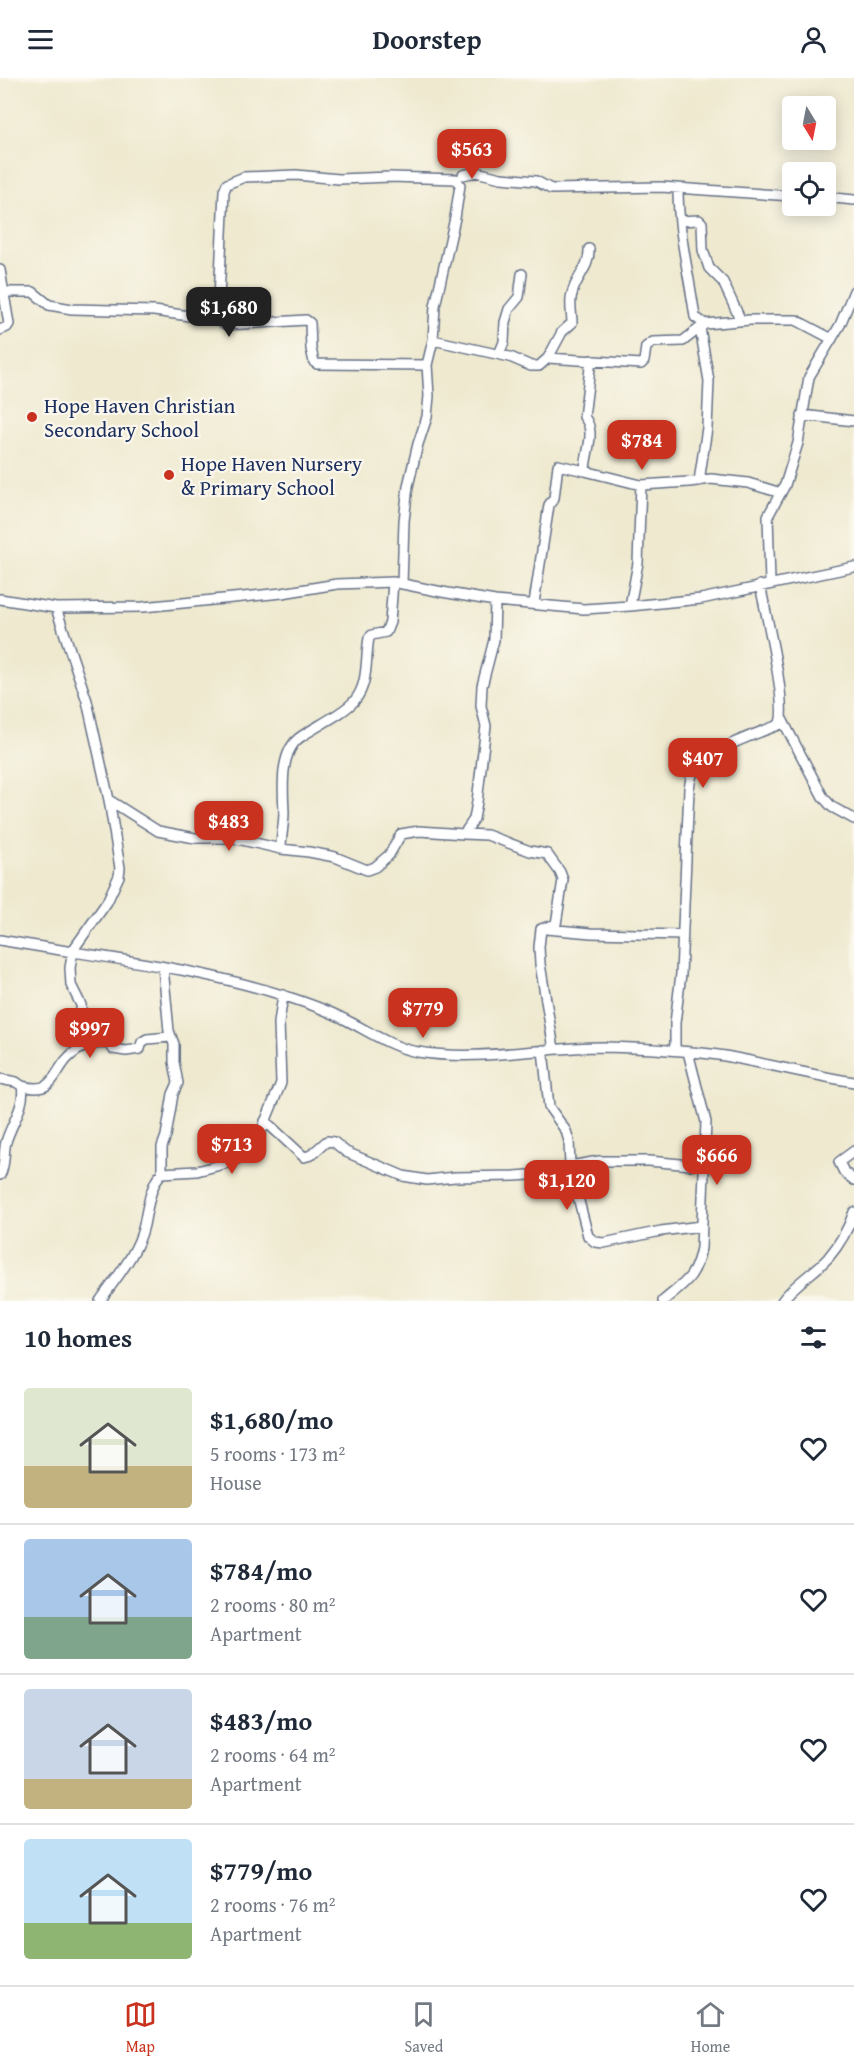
<!DOCTYPE html>
<meta charset="utf-8">
<style>
body{margin:0;font-family:"Gentium Book Plus",serif;background:#f2f2f3;color:#1f2937;height:100vh;display:flex;flex-direction:column;font-size:22px;white-space:nowrap}
*{box-sizing:border-box;margin:0}
p{font-size:20px;color:#747a83}
.icon{flex:none;width:33px;height:33px;fill:none;stroke:currentColor;stroke-width:2;stroke-linecap:round;stroke-linejoin:round}
.map{position:relative;height:1223px;overflow:hidden}
.drawer{display:flex;flex-direction:column;background:#fff;flex:1}
.drawer>*{flex:none}
.needle{width:39px;rotate:170deg}
.fabs{position:absolute;left:782px;top:18px;display:grid;gap:12px}
.fabs a{display:grid;place-items:center;width:54px;height:54px;border-radius:6px;background:#fff;box-shadow:0 3px 15px #0003;font-size:30px}
.price{position:absolute;translate:-50% -51px;padding:0 14px;border-radius:12px;background:#c8321e;color:#fff;font-size:20px;line-height:39px;filter:drop-shadow(0 2px 3px #0008)}
.price::after{content:'';position:absolute;left:50%;top:36px;width:18px;height:14px;margin-left:-9px;background:inherit;clip-path:polygon(0 0,100% 0,50% 100%)}
.price.current{background:#222;color:#fff}
ul{padding:0;list-style:none}
li{display:flex;align-items:center;gap:18px;height:150px;padding:0 24px}
li+li{border-top:2px solid #e0e1e3}
li span{display:grid;place-items:center;flex:none;width:168px;height:120px;border-radius:6px;color:#555}
li>.icon{margin-inline-start:auto}
span .icon{width:72px;height:72px;fill:#fffc;stroke-width:1}
li b{font-size:26px}
h2{display:flex;justify-content:space-between;align-items:center;height:72px;padding:0 24px;font-size:26px}
header{display:flex;justify-content:space-between;align-items:center;height:78px;padding:0 24px;background:#fff;font-size:27px;font-weight:800}
.dock{display:flex;justify-content:space-around;align-items:center;height:84px;border-top:2px solid #e0e1e3;background:#fff;font-size:16px;color:#747a83}
.dock a{display:grid;justify-items:center;gap:3px}
.dock .current{color:#c8321e}
.map>svg:first-child{display:block}
.lines{fill:none;stroke-linecap:round;stroke-linejoin:round}
.street-casing{stroke:#657086;stroke-width:12}
.street{stroke:#fff;stroke-width:9}
.poi-dot{fill:#c8321e;stroke:#fbf7ec;stroke-width:2}
.labels{text-anchor:middle;dominant-baseline:central;stroke-width:4.5;stroke-linejoin:round;paint-order:stroke}
.poi-label{font-size:21px;fill:#1b2f5e;stroke:#fbf7ec;text-anchor:start}
</style>
<header><svg class="icon" aria-label="menu" viewBox="0 0 24 24"><path d="M4 6h16M4 12h16M4 18h16"/></svg>Doorstep<svg class="icon" aria-label="person" viewBox="0 0 24 24"><circle cx="12" cy="8" r="4"/><path d="M4 21q1-7 8-7t8 7"/></svg></header>
<div class="map">
<svg width="854" height="1223" viewBox="0 0 854 1223">
<rect width="100%" height="100%" fill="#fbf7ec"/>
<filter id="ink" filterUnits="userSpaceOnUse"><feTurbulence type="fractalNoise" baseFrequency=".0167" numOctaves="2"/><feDisplacementMap in="SourceGraphic" scale="12" xChannelSelector="R" yChannelSelector="G"/><feConvolveMatrix kernelMatrix="1 2 1 2 8 2 1 2 1" color-interpolation-filters="sRGB"/></filter>
<filter id="wash" filterUnits="userSpaceOnUse"><feTurbulence type="fractalNoise" baseFrequency=".008" numOctaves="4" result="noise"/><feDisplacementMap in="SourceGraphic" scale="24" xChannelSelector="R" yChannelSelector="G"/><feGaussianBlur stdDeviation="1.35" result="paint"/><feColorMatrix in="noise" values="0 0 0 0 0 0 0 0 0 0 0 0 0 0 0 0 0 1.4 0 .05"/><feComposite in="paint" operator="in"/></filter>
<g filter="url(#wash)">
<rect width="100%" height="100%" fill="#eee9cf"/>
</g>
<g filter="url(#ink)">
<g class="lines">
<g class="street-casing">
<path id="street" d="M463,97l13,-3 25,6 35,3 15,8 110,-2 131,9
M678,111c0,43 11,85 17,128l10,7
M825,119l29,3
M680,143l19,-1 3,3 1,27 6,18 14,14 18,39
M0,192l9,54 -2,3 -7,3
M4,214h29l16,13 23,4 82,2 64,9 9,5 79,-5 4,3 1,26 3,13 3,2 110,1
M218,242l6,-129 3,-7 17,-7 52,-2 43,4 51,-2 66,2 4,6 -5,33 -20,88 -2,34 -6,25 2,31 -2,21 -9,27 -10,42 -4,35 -2,63
M433,262l77,17 21,9h8l9,-8 93,6 3,-3 2,-14 7,-5 30,-1 22,-17 45,-4h46l36,19
M499,276l5,-12 1,-20 4,-13 10,-12 3,-23
M548,280l14,-26 10,-9c0,-9 -3,-21 0,-29 4,-18 18,-26 17,-45
M591,282l-7,57c13,14 1,37 1,54l56,14 48,-3 22,-3 37,4 33,10
M802,337l52,6
M699,403l8,-53 2,-47 -9,-53
M770,505l-2,-67 17,-31 13,-42 11,-66 31,-52 14,-34
M0,521l56,9 87,-1 139,-14 55,-9 56,-2 49,10 53,9 89,8 46,-3 71,-7 153,-32
M534,525l15,-98 5,-7 4,-33 27,6
M630,528l8,-43 3,-78
M56,530l31,93 22,99 11,68 -1,8 -12,26 -34,48 -3,18 1,17 10,20 1,29 4,13
M782,641l41,78 9,10 22,12
M109,722l49,31 37,7h38l48,11 28,3 26,5 32,13 8,-3 14,-12 12,-21 18,-3 45,3 10,-15 3,-17 9,-76 -5,-20 1,-20 12,-46 1,-39
M464,756l23,1 43,16 17,3 13,18 3,8 -7,44 -15,5 -2,18 1,17 14,85
M281,771c0,-13 3,-25 3,-37 -1,-23 -5,-62 18,-76 13,-9 44,-24 53,-36 14,-17 10,-41 14,-62l3,-3 14,-3 4,-10 3,-40
M546,851l45,4 91,2
M0,862c95,17 192,26 285,56 19,6 40,13 59,23 23,11 48,29 74,33 61,10 123,-5 185,-5 41,1 82,3 122,9 43,8 86,19 129,26
M543,972l6,57 17,24 3,10 1,25 18,70 7,6 9,1 57,-12 40,-5
M675,972v-27l6,-49 8,-185c1,-6 2,-14 5,-19 12,-19 63,-37 85,-45 10,-17 -14,-115 -19,-140
M0,1001l16,3 6,4c4,19 -11,38 -16,56 -3,11 0,22 -6,33
M22,1008c31,8 30,-9 44,-26 11,-13 29,-19 44,-16l3,5 13,2 14,-2 2,-7 5,-3 23,-2
M265,1043l39,36 7,-2 16,-14 7,1 12,10 57,24 24,4 28,-3 60,-1 41,-3 14,-7 29,-5h50l42,4 15,-3
M854,1073l-15,11 5,10 10,8
M162,1095v-26l4,-11 7,-42 5,-11 -4,-21v-18l-5,-13 -6,-64
M100,1223c16,-23 38,-48 44,-76 3,-15 7,-43 18,-52l35,-2 27,-7 23,-9 10,-13 24,-59 -2,-60 4,-28
M663,1223c22,-19 32,-22 38,-53l5,-126 -18,-70
M782,1223c13,-18 31,-27 46,-43 12,-14 20,-28 26,-46"/>
</g>
<use href="#street" class="street"/>
</g>
</g>
<g class="poi-dot">
<circle cx="32" cy="339" r="6"/>
<circle cx="169" cy="397" r="6"/>
</g>
<g class="labels">
<g class="poi-label">
<text x="44" y="327">Hope Haven Christian<tspan x="44" dy="24">Secondary School</tspan></text>
<text x="181" y="385">Hope Haven Nursery<tspan x="181" dy="24">&amp; Primary School</tspan></text>
</g>
</g>
</svg>
<div class="fabs">
<a><svg class="needle" viewBox="-14 -14 28 28"><path d="M0-13l5 13h-10z" fill="#e53935"/><path d="M0 13l5-13h-10z" fill="#747a83"/></svg></a>
<a><svg class="icon" aria-label="locate" viewBox="0 0 24 24"><circle cx="12" cy="12" r="6"/><path d="M12 2v4M12 18v4M2 12h4M18 12h4"/></svg></a>
</div>
<b class="price" style="left:472px;top:102px">$563</b>
<b class="price current" style="left:229px;top:260px">$1,680</b>
<b class="price" style="left:642px;top:393px">$784</b>
<b class="price" style="left:703px;top:711px">$407</b>
<b class="price" style="left:229px;top:774px">$483</b>
<b class="price" style="left:423px;top:961px">$779</b>
<b class="price" style="left:90px;top:981px">$997</b>
<b class="price" style="left:232px;top:1097px">$713</b>
<b class="price" style="left:717px;top:1108px">$666</b>
<b class="price" style="left:567px;top:1133px">$1,120</b>
</div>
<section class="drawer">
<h2>10 homes<svg class="icon" aria-label="filters" viewBox="0 0 24 24"><path d="M4 7h16M4 17h16"/><circle cx="9" cy="7" r="2"/><circle cx="15" cy="17" r="2"/></svg></h2>
<ul>
<li><span style="background:linear-gradient(#dfe7d0 65%,#c2b280 0)"><svg class="icon" aria-label="home" viewBox="0 0 24 24"><path d="M3 11l9-7 9 7M6 9v11h12V9"/></svg></span><div><b>$1,680/mo</b><p>5 rooms · 173 m²</p><p>House</p></div><svg class="icon" aria-label="heart" viewBox="0 0 24 24"><path d="M12 20l-8-8c-3-5 5-10 8-4 3-6 11-1 8 4z"/></svg></li>
<li><span style="background:linear-gradient(#a9c7e8 65%,#7fa58c 0)"><svg class="icon" aria-label="home" viewBox="0 0 24 24"><path d="M3 11l9-7 9 7M6 9v11h12V9"/></svg></span><div><b>$784/mo</b><p>2 rooms · 80 m²</p><p>Apartment</p></div><svg class="icon" aria-label="heart" viewBox="0 0 24 24"><path d="M12 20l-8-8c-3-5 5-10 8-4 3-6 11-1 8 4z"/></svg></li>
<li><span style="background:linear-gradient(#c9d6e8 75%,#c2b280 0)"><svg class="icon" aria-label="home" viewBox="0 0 24 24"><path d="M3 11l9-7 9 7M6 9v11h12V9"/></svg></span><div><b>$483/mo</b><p>2 rooms · 64 m²</p><p>Apartment</p></div><svg class="icon" aria-label="heart" viewBox="0 0 24 24"><path d="M12 20l-8-8c-3-5 5-10 8-4 3-6 11-1 8 4z"/></svg></li>
<li><span style="background:linear-gradient(#bfe0f5 70%,#8fb573 0)"><svg class="icon" aria-label="home" viewBox="0 0 24 24"><path d="M3 11l9-7 9 7M6 9v11h12V9"/></svg></span><div><b>$779/mo</b><p>2 rooms · 76 m²</p><p>Apartment</p></div><svg class="icon" aria-label="heart" viewBox="0 0 24 24"><path d="M12 20l-8-8c-3-5 5-10 8-4 3-6 11-1 8 4z"/></svg></li>
</ul>
</section>
<nav class="dock">
<a class="current"><svg class="icon" aria-label="map" viewBox="0 0 24 24"><path d="M3 6l6-2 6 2 6-2v14l-6 2-6-2-6 2zM9 4v14M15 6v14"/></svg>Map</a>
<a><svg class="icon" aria-label="saved" viewBox="0 0 24 24"><path d="M7 4h10v16l-5-4-5 4z"/></svg>Saved</a>
<a><svg class="icon" aria-label="home" viewBox="0 0 24 24"><path d="M3 11l9-7 9 7M6 9v11h12V9"/></svg>Home</a>
</nav>
